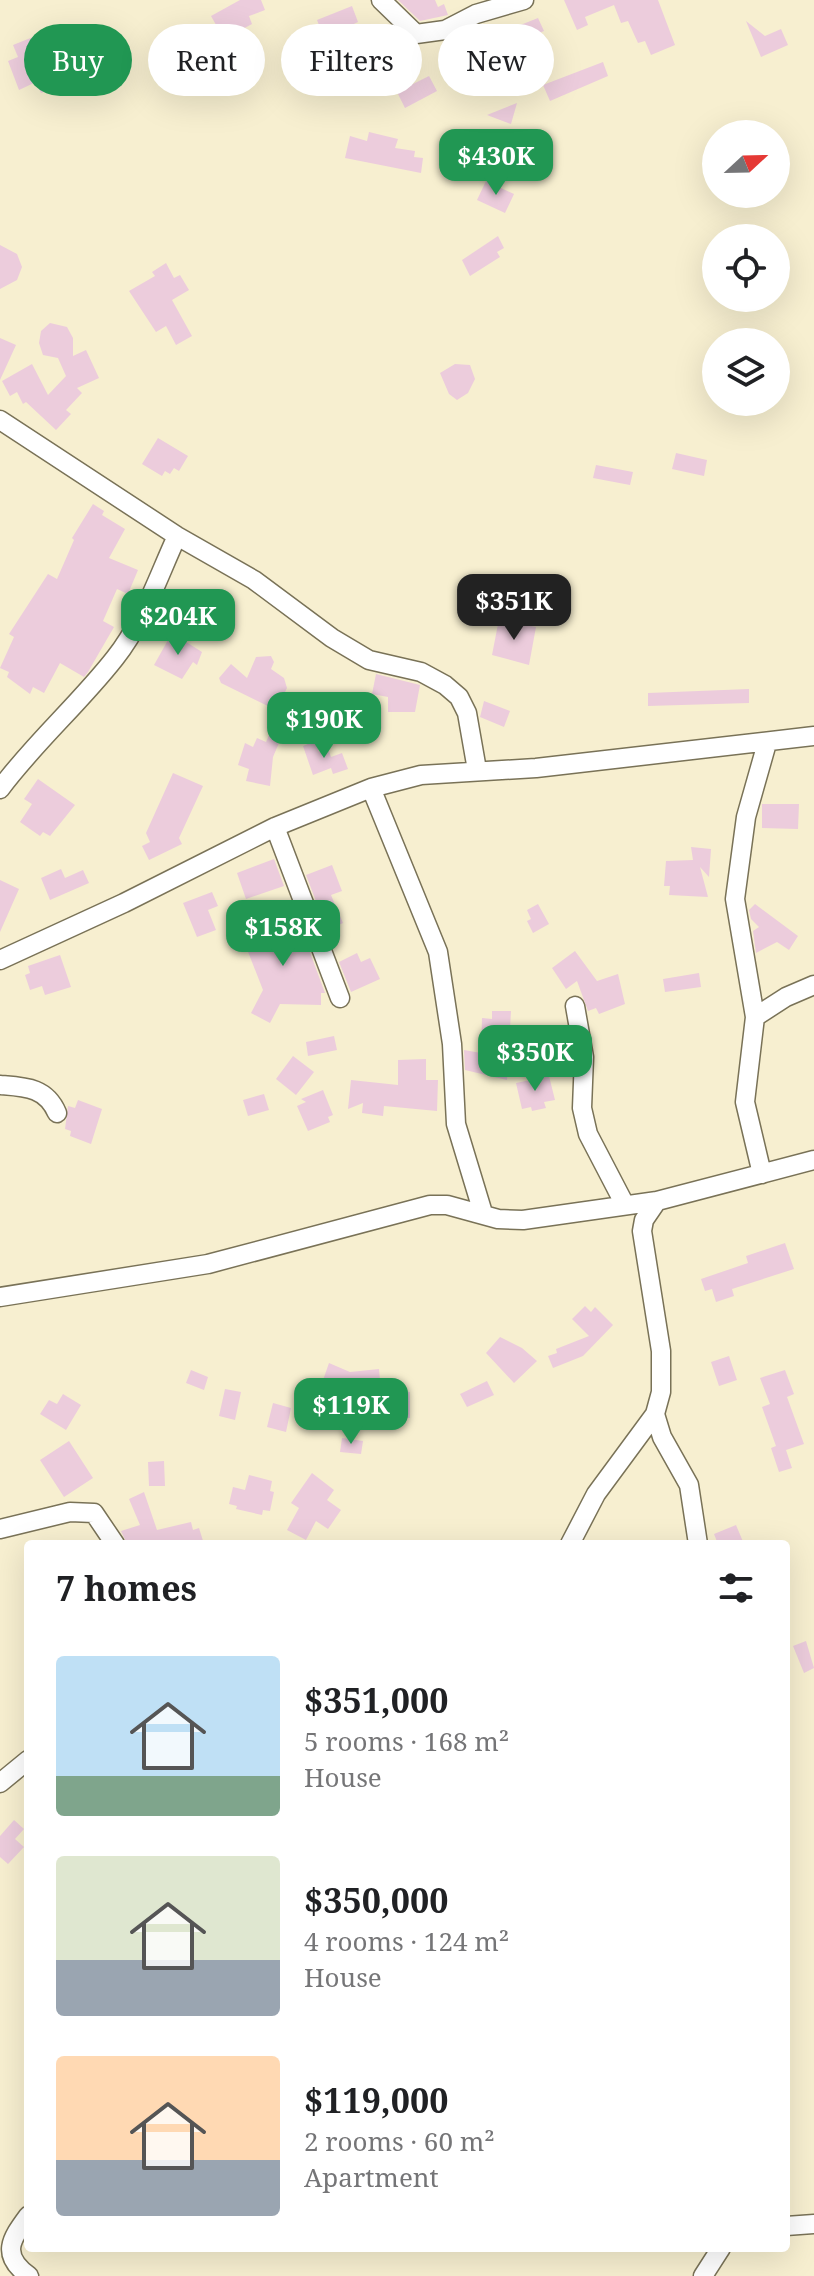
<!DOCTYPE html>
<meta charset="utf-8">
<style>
body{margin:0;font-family:"Noto Serif",serif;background:#f6f6f6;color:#202124;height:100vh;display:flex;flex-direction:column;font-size:30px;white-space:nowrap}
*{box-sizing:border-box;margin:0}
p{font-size:26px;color:#757577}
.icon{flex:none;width:44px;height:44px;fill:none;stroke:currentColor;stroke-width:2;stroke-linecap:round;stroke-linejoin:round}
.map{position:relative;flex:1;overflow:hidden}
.details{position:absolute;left:24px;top:1540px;width:766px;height:712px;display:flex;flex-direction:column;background:#fff;border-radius:8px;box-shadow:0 8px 32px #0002}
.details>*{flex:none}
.guide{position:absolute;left:24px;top:24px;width:766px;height:72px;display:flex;gap:16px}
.needle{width:52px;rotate:68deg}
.fabs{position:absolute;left:702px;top:120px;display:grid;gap:16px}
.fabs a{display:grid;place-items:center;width:88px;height:88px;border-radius:50%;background:#fff;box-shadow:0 8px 32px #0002;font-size:40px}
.price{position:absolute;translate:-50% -68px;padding:0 18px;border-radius:16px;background:#219753;color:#fff;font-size:26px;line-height:52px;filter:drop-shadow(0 2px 4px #0008)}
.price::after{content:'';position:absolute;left:50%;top:48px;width:24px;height:18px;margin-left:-12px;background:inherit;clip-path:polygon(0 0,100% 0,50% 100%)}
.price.current{background:#222;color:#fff}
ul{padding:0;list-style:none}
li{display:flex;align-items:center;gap:24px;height:200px;padding:0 32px}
li span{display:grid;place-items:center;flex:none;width:224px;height:160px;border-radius:8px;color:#555}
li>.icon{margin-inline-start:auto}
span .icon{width:96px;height:96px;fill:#fffc;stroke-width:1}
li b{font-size:34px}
h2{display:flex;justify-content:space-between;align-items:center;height:96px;padding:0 32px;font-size:34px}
.chip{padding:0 28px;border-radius:36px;background:#fff;box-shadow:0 8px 32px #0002;font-size:28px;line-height:72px}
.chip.current{background:#219753;color:#fff}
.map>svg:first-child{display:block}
.building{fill:#ecccdc}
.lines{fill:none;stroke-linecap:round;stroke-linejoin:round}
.minor-casing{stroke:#797257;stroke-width:21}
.minor{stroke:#fff;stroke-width:18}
</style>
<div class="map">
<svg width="814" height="2276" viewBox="0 0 814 2276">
<rect width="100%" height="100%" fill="#f7efd0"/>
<path class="building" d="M240,0h21l4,10 -16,6 3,8 -28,15 -13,-23z
M398,0h37l3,7 6,-3 4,11 -28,6z
M564,0h94l17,45 -24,10 -6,-14 -7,2 -10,-22 -7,2 -7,-18 -29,12 3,8 -11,5z
M352,6l6,16 -15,7 2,5 -19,9 -9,-23z
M538,18l6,13 -21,8 -5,-13z
M746,21l19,15 16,-7 7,16 -27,12z
M67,29l6,15 -7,3 4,9 -12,5 10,21 -27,11 -5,-11 -17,8 -11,-29 10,-4 -5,-12 20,-8 3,6z
M603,62l5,14 -58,25 -7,-16z
M429,76l8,15 -32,17 -8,-16z
M517,103l-6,21 -24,-9z
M369,132l29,7 -3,9 20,3 -1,6 9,1 -2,15 -76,-15 5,-22 17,5z
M463,143l39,3 -2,15 -41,-4z
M486,181l28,13 -9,19 -28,-13z
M498,236l6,12 -7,4 3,5 -30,19 -8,-16z
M0,245l17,9 5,13 -5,13 -17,9z
M166,263l8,15 6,-3 9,15 -17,10 20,36 -16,9 -10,-19 -10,6 -27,-41 26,-15 -3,-4z
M50,323l17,4 6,11v18l13,-6 13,28 -22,10 5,5 -16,17 5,4 -15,16 -30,-28 -3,2 -6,-12 -7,4 -8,-15 30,-17 16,31 18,-19 -8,-18 -15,-3 -4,-12 2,-12z
M0,338l16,7 -16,35z
M455,364l15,1 5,14 -7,14 -11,7 -8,-6 -9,-21z
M158,438l30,18 -9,15 -5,-3 -4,6 -5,-3 -3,5 -20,-12z
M676,453l31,7 -3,16 -32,-7z
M596,465l37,7 -3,13 -37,-7z
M93,504l11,7 -2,4 23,14 -16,29 29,12 -10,24 -11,-5 -14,32 11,6 -26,45 -4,5 -24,-14 -16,30 -11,-6 -3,7 -23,-17 2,-5 -9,-4 14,-31 -5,-3 39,-60 9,5 17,-39 -2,-2z
M499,619l37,8 -7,38 -37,-10z
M172,633l30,19 -5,13 -4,-3 -11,17 -28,-14z
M271,656l3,6 -3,7 13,9 3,10 -11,22 -55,-27 -2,-5 12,-14 16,14 9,-21z
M376,674l44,11 -5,27h-27v-15l-16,-3z
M749,689v14l-101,3v-13z
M484,701l26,10 -6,16 -24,-10z
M279,712l11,5 -17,40 -3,29 -24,-5 3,-12 -11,-4 7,-22 8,4 4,-9 9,4z
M315,741l4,11 9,-4 3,9 11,-4 6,16 -15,5 -2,-6 -18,7 -10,-29z
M173,773l30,13 -24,52 3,6 -33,16 -7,-14 8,-4 -4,-9z
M38,779l37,26 -25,31 -7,-4 -3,4 -20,-14 12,-18 -8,-5z
M762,804h37l-1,25 -36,-1z
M691,847l20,2 -2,28 -9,-10 8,30 -39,-2 1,-9h-6l2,-25 27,-1z
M274,859l10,27 -38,13 -9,-26z
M332,865l10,26 -11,4 12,28 -16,7 -21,-55z
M61,869l4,9 18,-8 6,13 -39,17 -9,-22z
M0,880l19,9 -19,43z
M212,892l6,14 -10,4 8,20 -19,7 -14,-34z
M538,904l11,20 -16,9 -6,-12 4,-2 -4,-9z
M755,904l43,32 -9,14 -12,-8 -21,11 -3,-22 6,-4 -8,-8 -2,-9z
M295,912l30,81h-4v12l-41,-1 -10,19 -19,-10 12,-23 -20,-51z
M575,951l22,30 21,-7 7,30 -26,10 -3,-6 -8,3 -11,-30 -11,8 -14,-21z
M357,953l4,9 9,-4 10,21 -29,13 -12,-30z
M60,955l11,32 -26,8 -3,-9 -12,4 -5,-15 5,-2 -2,-7z
M699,973l2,14 -36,5 -2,-13z
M492,1011h19l-4,69 -42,-10 -1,-20 17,3 1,-35 10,1z
M334,1036l3,14 -29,6 -2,-14z
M293,1056l21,16 -18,23 -20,-16z
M426,1059v21h12l-1,31 -53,-5 -1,10 -21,-3 1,-10 -15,6 3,-29 47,5v-25z
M549,1076l6,24 -11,2 2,6 -14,3 -1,-4 -9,2 -6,-26z
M323,1090l10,25 -5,2 2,5 -22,9 -11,-25 9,-4 -5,-3z
M264,1094l5,16 -21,6 -5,-16z
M78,1100l24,9 -11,35 -21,-8 1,-5 -6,-2 3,-23 7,2z
M785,1243l9,26 -62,20 2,7 -18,6 -4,-13 -7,2 -4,-12 47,-16 -2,-7z
M585,1306l6,6 4,-5 18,18 -30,31 -30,12 -5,-12 9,-3 -1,-4 33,-13 -17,-17z
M500,1337l22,11 15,13 -23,22 -28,-30z
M729,1356l8,24 -18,6 -8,-24z
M329,1363l21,9 29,-3 2,22 29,1v26l-40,-1v-10l-44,-16 2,-6 -6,-2z
M191,1370l17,7 -4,13 -18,-7z
M785,1370l9,24 -7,3 17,47 -18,6 6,18 -13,4 -8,-24 5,-2 -14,-39 8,-3 -10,-26z
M487,1381l7,14 -27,12 -7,-13z
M225,1389l16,3 -6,28 -16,-4z
M63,1394l18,11 -15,25 -26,-16 9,-14 8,4z
M273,1403l18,5 -5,24 -19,-5z
M342,1438l21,3 -2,13 -21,-2z
M69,1441l24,37 -29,19 -24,-37z
M164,1461l1,25h-16l-1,-24z
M312,1473l22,17 -7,10 14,10 -13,19 -12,-8 -10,19 -19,-10 12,-22 -8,-5z
M249,1475l23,6 -2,10 4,1 -4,19 -7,-1 -1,5 -26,-6 1,-3 -8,-2 4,-17 12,3z
M144,1492l13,38 34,-8 2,8 6,-2 5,16h-77l-6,-13 19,-6 -11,-26z
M736,1525l8,19h-26l-4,-10z
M806,1641l8,27 -10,5 -11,-27z
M14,1820l10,9 -9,10 9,8 -16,17 -8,-7v-21z"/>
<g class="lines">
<g class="minor-casing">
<path id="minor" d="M381,0l35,34 29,-4 31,-16 48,-14
M0,420l177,116 77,44 78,58 37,22 52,12 24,13 14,12 8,16 10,57
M371,788l67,164 14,92 4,80 27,89
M0,789c35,-47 79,-85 115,-131 28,-35 43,-81 62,-122
M275,827l65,171
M0,960l124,-57 151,-76 96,-39 50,-13 115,-7 278,-32
M575,1006l9,51 -2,51 6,26 37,71
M755,1017l31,-20 28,-12
M0,1085c25,2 46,2 57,28
M762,1174l-17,-72 10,-85 -20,-118 11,-82 21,-74
M0,1297l208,-33 222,-59h17l51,14 25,1 134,-19 157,-41
M655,1414l7,23 27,48 9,59
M0,1529l70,-17 24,1 21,31
M570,1544l26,-50 59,-80 6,-22v-41l-19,-120 2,-11 13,-19
M0,1783l28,-23
M28,2216c-17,23 -28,39 1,60
M786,2226l28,-2
M703,2276l18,-28"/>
</g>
<use href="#minor" class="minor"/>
</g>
</svg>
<div class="fabs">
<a><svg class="needle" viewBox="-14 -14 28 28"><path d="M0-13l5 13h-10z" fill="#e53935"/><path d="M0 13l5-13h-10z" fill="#757577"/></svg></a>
<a><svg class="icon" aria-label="locate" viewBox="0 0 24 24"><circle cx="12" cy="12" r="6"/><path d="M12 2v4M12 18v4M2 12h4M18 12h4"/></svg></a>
<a><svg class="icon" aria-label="layers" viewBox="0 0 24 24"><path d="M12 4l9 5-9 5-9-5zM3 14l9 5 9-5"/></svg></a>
</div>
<b class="price" style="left:496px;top:197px">$430K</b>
<b class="price current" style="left:514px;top:642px">$351K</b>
<b class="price" style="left:178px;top:657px">$204K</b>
<b class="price" style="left:324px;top:760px">$190K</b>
<b class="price" style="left:283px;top:968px">$158K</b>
<b class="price" style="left:535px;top:1093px">$350K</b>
<b class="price" style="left:351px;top:1446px">$119K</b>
<div class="guide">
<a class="chip current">Buy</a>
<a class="chip">Rent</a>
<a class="chip">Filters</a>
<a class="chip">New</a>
</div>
<section class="details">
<h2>7 homes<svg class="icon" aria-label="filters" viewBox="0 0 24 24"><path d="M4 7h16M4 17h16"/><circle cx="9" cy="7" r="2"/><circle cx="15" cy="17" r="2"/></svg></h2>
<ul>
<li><span style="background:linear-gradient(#bfe0f5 75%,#7fa58c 0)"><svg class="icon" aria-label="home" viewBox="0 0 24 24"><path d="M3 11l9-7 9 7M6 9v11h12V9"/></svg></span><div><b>$351,000</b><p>5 rooms · 168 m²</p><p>House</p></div></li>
<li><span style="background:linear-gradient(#dfe7d0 65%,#9aa5b1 0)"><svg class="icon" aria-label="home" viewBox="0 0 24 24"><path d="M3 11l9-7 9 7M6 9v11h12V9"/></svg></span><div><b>$350,000</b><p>4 rooms · 124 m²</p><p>House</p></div></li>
<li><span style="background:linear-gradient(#ffd9b3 65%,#9aa5b1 0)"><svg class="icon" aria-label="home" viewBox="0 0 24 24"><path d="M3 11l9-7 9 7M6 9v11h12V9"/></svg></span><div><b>$119,000</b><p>2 rooms · 60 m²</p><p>Apartment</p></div></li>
</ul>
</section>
</div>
